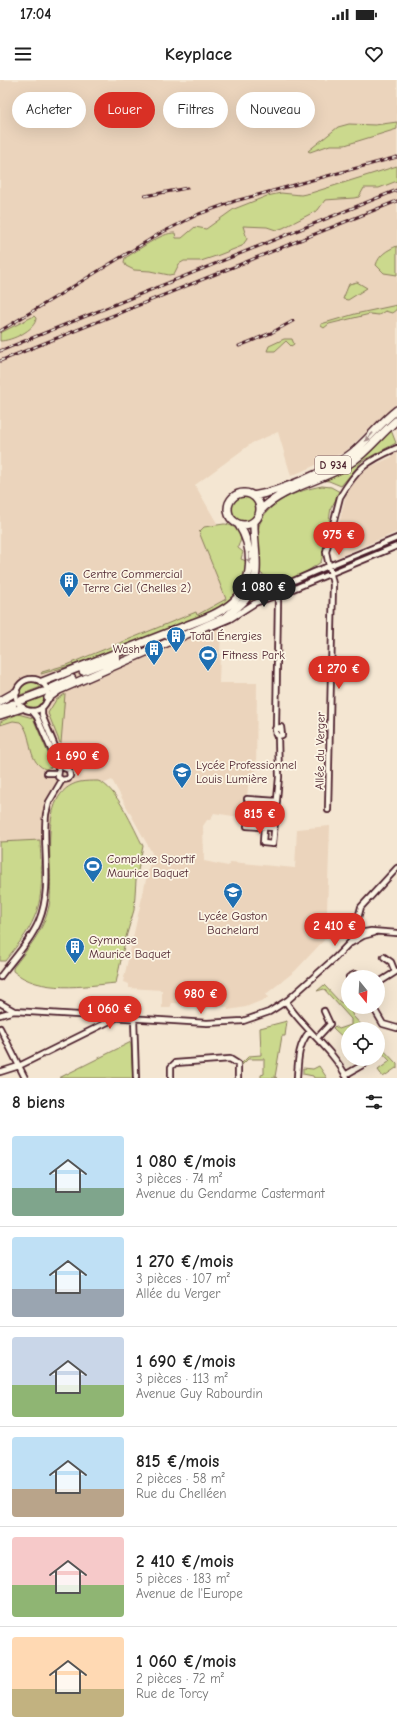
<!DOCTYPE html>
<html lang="fr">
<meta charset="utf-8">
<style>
body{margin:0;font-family:"Comic Neue",sans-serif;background:#f6f6f6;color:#222;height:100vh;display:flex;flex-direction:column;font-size:15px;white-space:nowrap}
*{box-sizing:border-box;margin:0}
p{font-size:13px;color:#767676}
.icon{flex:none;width:22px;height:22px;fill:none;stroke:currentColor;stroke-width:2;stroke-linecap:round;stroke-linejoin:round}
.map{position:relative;height:998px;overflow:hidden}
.panel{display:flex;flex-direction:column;background:#fff;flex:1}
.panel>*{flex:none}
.top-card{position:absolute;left:12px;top:12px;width:373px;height:36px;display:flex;gap:8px}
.needle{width:26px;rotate:162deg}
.fabs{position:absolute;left:341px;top:890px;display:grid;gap:8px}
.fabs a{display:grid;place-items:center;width:44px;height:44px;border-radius:50%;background:#fff;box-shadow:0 4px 16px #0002;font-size:20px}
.price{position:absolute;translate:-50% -34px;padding:0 9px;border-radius:14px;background:#d93025;color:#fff;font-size:13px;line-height:26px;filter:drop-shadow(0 1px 2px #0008)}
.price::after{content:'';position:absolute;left:50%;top:24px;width:12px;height:9px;margin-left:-6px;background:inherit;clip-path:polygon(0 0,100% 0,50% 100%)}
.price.selected{background:#222;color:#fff}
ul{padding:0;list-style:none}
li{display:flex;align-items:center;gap:12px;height:100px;padding:0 12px}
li+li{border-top:1px solid #e0e0e0}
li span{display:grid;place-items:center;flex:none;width:112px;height:80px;border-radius:4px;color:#555}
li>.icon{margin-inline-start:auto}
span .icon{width:48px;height:48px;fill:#fffc;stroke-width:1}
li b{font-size:17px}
h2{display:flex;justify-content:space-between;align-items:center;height:48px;padding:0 12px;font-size:17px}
.chip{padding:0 14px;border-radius:18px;background:#fff;box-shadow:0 4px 16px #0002;font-size:14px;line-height:36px}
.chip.selected{background:#d93025;color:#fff}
.status{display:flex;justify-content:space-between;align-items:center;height:28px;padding:0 20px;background:#fff;direction:ltr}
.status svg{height:11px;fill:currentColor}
header{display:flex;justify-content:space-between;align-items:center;height:52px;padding:0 12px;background:#fff;font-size:18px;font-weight:600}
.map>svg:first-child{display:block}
.built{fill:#ebd4bc}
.green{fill:#cbd98d;stroke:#8a7c5c;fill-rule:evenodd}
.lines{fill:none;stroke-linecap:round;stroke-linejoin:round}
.primary-tunnel{stroke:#d2beb1;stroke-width:7;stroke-dasharray:7 3.5;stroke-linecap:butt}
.street-casing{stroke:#4a1f2b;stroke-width:8}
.primary-casing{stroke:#4a1f2b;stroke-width:10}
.street{stroke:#fcf5e5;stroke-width:4.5}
.primary{stroke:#fcf5e5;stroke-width:7}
.rail-casing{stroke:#4a1f2b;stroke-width:3}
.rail{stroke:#fcf5e5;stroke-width:1.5;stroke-dasharray:4.5;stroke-linecap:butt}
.oneway{fill:#a38a88}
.labels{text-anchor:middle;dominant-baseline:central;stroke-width:3.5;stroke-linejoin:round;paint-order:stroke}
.shield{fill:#fcf5e5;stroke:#7f5f63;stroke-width:1}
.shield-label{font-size:11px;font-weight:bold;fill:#4a1f2b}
.poi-label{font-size:12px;fill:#4a1f2b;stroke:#fcf5e5;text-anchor:start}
.street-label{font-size:12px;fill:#4a1f2b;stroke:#fcf5e5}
</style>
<div class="status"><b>17:04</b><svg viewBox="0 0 49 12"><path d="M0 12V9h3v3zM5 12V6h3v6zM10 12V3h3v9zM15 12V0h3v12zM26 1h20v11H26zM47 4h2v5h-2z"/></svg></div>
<header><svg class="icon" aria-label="menu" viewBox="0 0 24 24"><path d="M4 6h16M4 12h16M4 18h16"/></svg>Keyplace<svg class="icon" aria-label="heart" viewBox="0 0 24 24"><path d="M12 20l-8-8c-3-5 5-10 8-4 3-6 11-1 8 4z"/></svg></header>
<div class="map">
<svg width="397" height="998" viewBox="0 0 397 998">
<rect width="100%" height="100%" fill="#f4e6d2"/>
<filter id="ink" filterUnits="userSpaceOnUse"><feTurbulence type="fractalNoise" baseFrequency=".025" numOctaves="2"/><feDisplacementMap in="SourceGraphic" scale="8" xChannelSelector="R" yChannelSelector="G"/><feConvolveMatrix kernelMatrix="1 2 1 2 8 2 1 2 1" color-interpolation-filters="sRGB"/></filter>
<g filter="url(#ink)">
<path class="built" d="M0,0h397v323l-52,49 -54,24 -13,-44 -26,11 -57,42 42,73 4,32 -26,22 6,15 -2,56h38l-1,93h-7l-4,42 -31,-5 -4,7h-3l-4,6 1,35 24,5 3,-4 64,6 2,-39 33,-3 -4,112 -31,33 -29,23 2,4 -22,9 -18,3 -1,-3 -55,-4 -2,5h-8v-18l-33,-2v-4l-6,-2 29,-129 -40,-73 -7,3 -7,-2 -36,10 -10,21 -1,28 -51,2z
M397,373v79l-60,25 -4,-7 13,-56 12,-17 9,-9 25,-11v-2z"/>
<path class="green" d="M397,42v7l-52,16h-15l-20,7 -2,-1 30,-24 11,-3 26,1z
M397,86v15l-18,7h-15l-5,9 -5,1 -29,2 -7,10 -35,18 -7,2 -9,-3 -24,-1 4,13 -5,7 -23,9 -18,6h-17l-5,3 -5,10 -5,1 -19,-4 -16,-1 -8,-4 -2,-4 1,-4c12,-7 37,-26 50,-25l1,5h6l13,-11 11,2 28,-20 33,-13 14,-3 20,2 10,-2z
M397,166v29l-13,-2 -8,-8c3,-10 11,-15 21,-19z
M357,202l10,6 -19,12 -5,-1 6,-15z
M397,225v4l-5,4 -7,-2 -6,4 -9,-1 -41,10 -5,4 -3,-2v-2l34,-10z
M34,236l2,2c0,12 -25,23 -36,23v-8z
M284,259h8l2,5 -3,2 -5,-5 -11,10h-8l2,-5z
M397,341v4l-6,5 5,13 -34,18 -21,25 -12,-5 -8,-1 16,-7z
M322,406l9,1 9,5 -9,16 -2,12 2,1 -10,41 -18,12 -46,20 -2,2 1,5 -22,14 23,-37 11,3 -1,-4 -7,-4c0,-12 -4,-35 -1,-47 7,-24 40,-36 63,-40z
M231 429a13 13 0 1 1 26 0a13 13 0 1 1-26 0Z
M224,444c8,0 19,8 16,18 -1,2 -2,4 -2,6l5,4 -2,7 5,2v14l-5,11 -12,14 -12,9 -49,21 -92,34 -35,10 1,-2 24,-7 130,-53 1,3 29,-16 -27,-67 5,-5z
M30,601l10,2 5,9 -1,9 -9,7 -11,-3 -5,-8 2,-10zM41,607l2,6 -20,9 -3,-7z
M65,614l-4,49h-1l-12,-30 8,-13z
M18,634l15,4 20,47 -1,2 -7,2c-20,-9 -11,-35 -25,-47l-7,-1 -13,4v-3z
M98,701c18,5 36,48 45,65l-7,34 -2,30 -8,27 -10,46c-32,3 -76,11 -103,-12v-3c15,-20 31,-37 36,-62 7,-34 -15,-114 31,-124 5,-1 12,-1 18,-1z
M40,760c1,25 5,54 -6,78 -6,15 -18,29 -29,43h-5v-119z
M324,905l16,17 8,2 5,12 12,13h-17v4l-3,4 3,5 -15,-14 2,-2 4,3 12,-4v-6l-27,-30 -7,2z
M287,941l-2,15h-3l-7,41 2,1h-16v-3l3,-1v-15h-16l-6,6v-2l7,-7 12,-1 -1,-27z
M131,962l2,36h-74z
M378,964l19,20v5l-1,-1 -13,9 -5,-7 12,-9 -12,-13z
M319,986l8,12h-13l-1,-2 -10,-2v-6l10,1z"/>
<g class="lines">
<path class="primary-tunnel" d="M41,609l10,-4
M12,621l9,-4"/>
<g class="street-casing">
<path id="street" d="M276,513l2,8 -2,126
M257,517l57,-25 83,-34
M211,547l19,-8 25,-16 33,-12 109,-45
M16 615a16 16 0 1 1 32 0a16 16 0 1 1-32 0Z
M42,627v8l22,53
M32,631l5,6 19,44 3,9 -1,7 4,3
M47,693h10
M62,700l6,-1 2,-3 -1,-6 -5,-2
M247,719l30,2
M328,730l5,-226 -7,-32 14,-55c17,-29 27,-36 57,-49
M247,746l27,2
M264,747l-1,16 10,1 6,-67 -1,-41 -2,-1 -1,-6 6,-2 1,8 -4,1
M358,838l3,-11 36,-39
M351,863l12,-7 11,-3
M384,877l7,5 4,10
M0,897c13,-18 30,-35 39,-56 14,-34 3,-72 7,-107l3,-12 13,-22
M349,897l6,-3 5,3
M378,903l19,-12
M286,922c18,28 46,46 61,76
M0,923l14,8
M373,927l10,17 14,4
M0,935l14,-4 193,12 36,-2 26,-9 19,-12 47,-42 24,-25 12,-2 26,2
M134,939l2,59
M0,948l25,50
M317,958l13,-14 -6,-13
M0,992l19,-6 97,-48
M345,995l21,-12 -2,-4
M171,998v-11l4,-4 55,-4 8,5v14
M297,998c1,-17 1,-33 12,-46"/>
</g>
<g class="primary-casing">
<path id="primary" d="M228 429a16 16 0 1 1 32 0a16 16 0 1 1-32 0Z
M253,416c28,-5 77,-25 99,-43 16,-13 28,-30 45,-43
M260,431c22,-23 57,-29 84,-44 21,-12 35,-32 53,-47
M83,591l33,-13
M42,602l151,-59c14,-5 29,-11 40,-21 21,-19 21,-54 6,-77
M52,608l20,-9
M48,618l11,-8 167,-73c6,-6 14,-11 19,-17 19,-23 8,-52 9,-78
M22,620l21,-8
M0,621l16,-9
M0,629l13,-5
M0,635l22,-7"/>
</g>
<use href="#street" class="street"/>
<use href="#primary" class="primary"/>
<g class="rail-casing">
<path id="rail" d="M145,116l42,-8
M0,251l159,-97 40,-20 36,-13 162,-44
M239,266l32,-13 22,-12
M0,271l397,-161
M0,281l397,-160"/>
</g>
<use href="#rail" class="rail"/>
</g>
<defs><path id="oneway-solid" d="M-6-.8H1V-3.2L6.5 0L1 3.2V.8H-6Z"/></defs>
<g class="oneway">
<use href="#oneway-solid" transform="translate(369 357) rotate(133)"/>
<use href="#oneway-solid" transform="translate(249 478) rotate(87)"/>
</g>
</g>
<defs>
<g id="building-pin" transform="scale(1)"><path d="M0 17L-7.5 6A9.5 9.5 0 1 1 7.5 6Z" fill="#1f6fb2" stroke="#fcf5e5"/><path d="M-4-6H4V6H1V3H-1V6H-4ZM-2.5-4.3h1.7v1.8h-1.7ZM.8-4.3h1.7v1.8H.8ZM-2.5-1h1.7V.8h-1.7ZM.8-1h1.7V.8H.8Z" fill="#fff"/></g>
<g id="stadium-pin" transform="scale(1)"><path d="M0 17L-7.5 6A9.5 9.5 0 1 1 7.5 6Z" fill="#1f6fb2" stroke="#fcf5e5"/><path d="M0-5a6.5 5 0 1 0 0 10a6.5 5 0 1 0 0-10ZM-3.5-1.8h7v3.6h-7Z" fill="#fff"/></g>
<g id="school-pin" transform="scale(1)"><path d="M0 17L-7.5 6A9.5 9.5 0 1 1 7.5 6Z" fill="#1f6fb2" stroke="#fcf5e5"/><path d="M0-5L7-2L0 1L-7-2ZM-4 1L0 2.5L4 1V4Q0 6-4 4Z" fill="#fff"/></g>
</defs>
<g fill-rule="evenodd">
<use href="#building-pin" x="69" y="501"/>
<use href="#building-pin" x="176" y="556"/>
<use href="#building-pin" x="154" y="569"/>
<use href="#stadium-pin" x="208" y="575"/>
<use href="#school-pin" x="182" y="692"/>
<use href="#stadium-pin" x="93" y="786"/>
<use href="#school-pin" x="233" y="812"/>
<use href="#building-pin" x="75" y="867"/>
</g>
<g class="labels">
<rect class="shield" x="315" y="376" width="36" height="18" rx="3"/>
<g class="shield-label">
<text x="333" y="385">D 934</text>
</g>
<g class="poi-label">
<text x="83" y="494">Centre Commercial<tspan x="83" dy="14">Terre Ciel (Chelles 2)</tspan></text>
<text x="190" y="556">Total Énergies</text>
<text x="140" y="569" text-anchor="end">Wash</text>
<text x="222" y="575">Fitness Park</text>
<text x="196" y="685">Lycée Professionnel<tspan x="196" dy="14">Louis Lumière</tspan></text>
<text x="107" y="779">Complexe Sportif<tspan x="107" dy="14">Maurice Baquet</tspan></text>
<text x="233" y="836" text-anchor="middle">Lycée Gaston<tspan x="233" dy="14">Bachelard</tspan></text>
<text x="89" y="860">Gymnase<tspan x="89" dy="14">Maurice Baquet</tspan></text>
</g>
<g class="street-label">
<text transform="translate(320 671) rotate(-89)">Allée du Verger</text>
</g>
</g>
</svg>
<div class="fabs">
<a><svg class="needle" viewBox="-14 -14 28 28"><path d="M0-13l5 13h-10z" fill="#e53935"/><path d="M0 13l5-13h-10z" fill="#767676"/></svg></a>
<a><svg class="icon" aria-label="locate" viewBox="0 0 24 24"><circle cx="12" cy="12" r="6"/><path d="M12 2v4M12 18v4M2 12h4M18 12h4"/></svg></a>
</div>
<b class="price" style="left:339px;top:476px">975 €</b>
<b class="price selected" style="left:264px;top:528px">1 080 €</b>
<b class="price" style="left:339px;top:610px">1 270 €</b>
<b class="price" style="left:78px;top:697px">1 690 €</b>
<b class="price" style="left:260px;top:755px">815 €</b>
<b class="price" style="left:335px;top:867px">2 410 €</b>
<b class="price" style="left:201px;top:935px">980 €</b>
<b class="price" style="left:110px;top:950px">1 060 €</b>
<div class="top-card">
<a class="chip">Acheter</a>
<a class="chip selected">Louer</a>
<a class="chip">Filtres</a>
<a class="chip">Nouveau</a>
</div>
</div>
<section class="panel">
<h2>8 biens<svg class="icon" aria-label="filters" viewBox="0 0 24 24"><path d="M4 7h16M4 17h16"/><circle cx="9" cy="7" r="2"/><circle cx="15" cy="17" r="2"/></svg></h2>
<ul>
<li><span style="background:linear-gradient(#bfe0f5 65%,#7fa58c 0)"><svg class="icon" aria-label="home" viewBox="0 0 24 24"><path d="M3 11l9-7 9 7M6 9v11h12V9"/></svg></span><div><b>1 080 €/mois</b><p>3 pièces · 74 m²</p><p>Avenue du Gendarme Castermant</p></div></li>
<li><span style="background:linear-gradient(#bfe0f5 65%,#9aa5b1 0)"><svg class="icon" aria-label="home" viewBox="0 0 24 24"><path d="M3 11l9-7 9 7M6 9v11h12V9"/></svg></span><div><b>1 270 €/mois</b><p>3 pièces · 107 m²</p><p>Allée du Verger</p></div></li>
<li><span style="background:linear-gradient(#c9d6e8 60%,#8fb573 0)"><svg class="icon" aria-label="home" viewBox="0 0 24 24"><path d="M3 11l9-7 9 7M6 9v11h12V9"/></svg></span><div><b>1 690 €/mois</b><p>3 pièces · 113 m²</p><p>Avenue Guy Rabourdin</p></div></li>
<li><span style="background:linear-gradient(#bfe0f5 65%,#b9a48a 0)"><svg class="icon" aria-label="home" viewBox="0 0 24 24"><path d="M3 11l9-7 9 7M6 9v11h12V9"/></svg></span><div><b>815 €/mois</b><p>2 pièces · 58 m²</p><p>Rue du Chelléen</p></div></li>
<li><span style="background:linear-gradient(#f6c9c9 60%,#8fb573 0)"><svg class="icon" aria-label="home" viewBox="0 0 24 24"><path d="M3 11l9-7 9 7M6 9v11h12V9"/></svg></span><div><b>2 410 €/mois</b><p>5 pièces · 183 m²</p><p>Avenue de l'Europe</p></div></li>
<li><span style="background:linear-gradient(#ffd9b3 65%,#c2b280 0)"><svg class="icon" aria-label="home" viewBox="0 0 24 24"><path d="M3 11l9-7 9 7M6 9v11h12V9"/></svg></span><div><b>1 060 €/mois</b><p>2 pièces · 72 m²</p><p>Rue de Torcy</p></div></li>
</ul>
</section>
